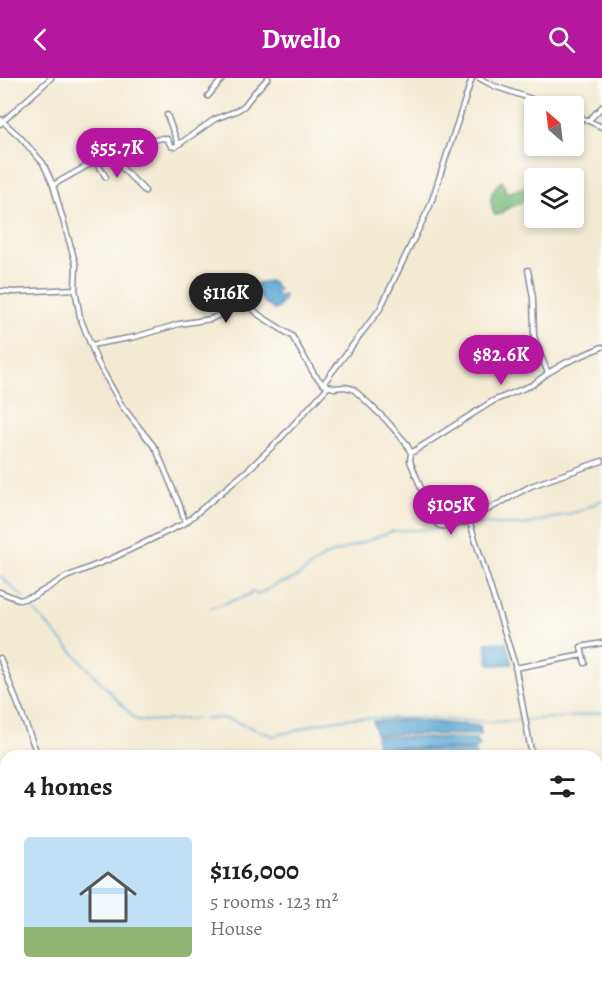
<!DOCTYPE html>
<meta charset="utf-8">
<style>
body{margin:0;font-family:Alegreya,serif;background:#f2f2f2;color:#202124;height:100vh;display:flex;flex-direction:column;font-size:22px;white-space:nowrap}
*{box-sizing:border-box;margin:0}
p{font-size:20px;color:#757577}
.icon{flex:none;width:33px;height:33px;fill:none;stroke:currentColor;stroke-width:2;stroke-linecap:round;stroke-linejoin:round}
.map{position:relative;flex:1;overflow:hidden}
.details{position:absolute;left:0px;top:672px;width:603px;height:236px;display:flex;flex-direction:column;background:#fff;border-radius:18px 18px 0 0;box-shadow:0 3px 9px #0003}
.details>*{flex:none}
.needle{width:39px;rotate:332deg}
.fabs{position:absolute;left:524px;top:18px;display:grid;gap:12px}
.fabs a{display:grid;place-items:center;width:60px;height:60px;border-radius:6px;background:#fff;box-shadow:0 3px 9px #0003;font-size:30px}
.price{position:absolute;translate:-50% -51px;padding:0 14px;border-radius:21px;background:#b5179e;color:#fff;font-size:20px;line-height:39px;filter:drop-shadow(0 2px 3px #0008)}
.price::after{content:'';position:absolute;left:50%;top:36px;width:18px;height:14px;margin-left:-9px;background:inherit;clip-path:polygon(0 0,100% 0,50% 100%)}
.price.on{background:#222;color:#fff}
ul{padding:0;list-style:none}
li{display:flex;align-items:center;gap:18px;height:150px;padding:0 24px}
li+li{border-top:2px solid #e0e0e0}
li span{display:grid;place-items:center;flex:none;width:168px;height:120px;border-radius:6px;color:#555}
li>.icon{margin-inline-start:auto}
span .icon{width:72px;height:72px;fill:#fffc;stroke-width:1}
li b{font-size:26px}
h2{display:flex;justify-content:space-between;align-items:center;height:72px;padding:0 24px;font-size:26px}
header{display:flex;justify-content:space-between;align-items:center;height:78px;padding:0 24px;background:#b5179e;color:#fff;font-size:27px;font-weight:600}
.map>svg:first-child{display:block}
.forest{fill:#7bbc7e;stroke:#4b766e;stroke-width:1.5}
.water{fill:#5da9d5;stroke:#3c6c9a;stroke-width:1.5}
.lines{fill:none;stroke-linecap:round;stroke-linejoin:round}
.stream{stroke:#5da9d5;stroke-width:1.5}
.street-casing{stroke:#878c98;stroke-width:7}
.street{stroke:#fff;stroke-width:4}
</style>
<header><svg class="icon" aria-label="back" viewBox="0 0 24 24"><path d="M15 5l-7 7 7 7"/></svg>Dwello<svg class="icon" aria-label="search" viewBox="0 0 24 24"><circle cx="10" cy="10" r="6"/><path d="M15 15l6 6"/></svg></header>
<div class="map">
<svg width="602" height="907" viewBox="0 0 602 907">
<rect width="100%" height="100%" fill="#fdfcf7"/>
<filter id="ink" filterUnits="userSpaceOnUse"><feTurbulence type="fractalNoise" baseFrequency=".0167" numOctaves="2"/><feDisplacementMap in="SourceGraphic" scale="12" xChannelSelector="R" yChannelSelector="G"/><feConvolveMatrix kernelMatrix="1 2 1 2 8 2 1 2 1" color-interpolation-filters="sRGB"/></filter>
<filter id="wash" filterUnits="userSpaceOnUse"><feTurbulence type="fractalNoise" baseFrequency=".008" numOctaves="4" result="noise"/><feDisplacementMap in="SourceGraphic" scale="24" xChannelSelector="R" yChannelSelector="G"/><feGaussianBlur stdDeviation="1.35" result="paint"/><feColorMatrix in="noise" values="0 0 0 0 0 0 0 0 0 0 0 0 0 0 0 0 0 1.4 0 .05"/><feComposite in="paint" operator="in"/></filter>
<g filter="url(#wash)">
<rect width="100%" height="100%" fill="#f3ead3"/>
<path class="forest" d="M502,103l5,12 27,-9v13l-28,12 -5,5 -6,1c-7,-13 -5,-26 7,-34z"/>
<path class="water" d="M271,203l8,9 -4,3 4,4 4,-2 2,2 -7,11 -4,2 -11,-9 -8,-12 3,-6z
M506,564l6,22 -21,1 -3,-3 -2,-19z
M409,642l71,6 1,9 -105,-1 -3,-13z
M376,658l100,3 4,6 -4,4 -99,-2z
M378,671l97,1 1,6h-96z"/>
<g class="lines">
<path class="stream" d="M473,447l15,-2 20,2h17l55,-14 22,-11
M0,498l23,21
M27,525l108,116 8,2 53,-2
M211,530l38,-13 3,-4 5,4 24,-13 3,1 13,-6 28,-21 20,-7 48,-18 63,-3 12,-3
M204,641l17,-1 10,2 42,16 29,-7 16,-6 34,-5h70l70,4 78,-5 32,-5
M597,709l5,-1
M0,710l6,2
M0,718l6,3
M0,757l6,2
M40,907l5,-5"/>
</g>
</g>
<g filter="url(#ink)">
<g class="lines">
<g class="street-casing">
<path id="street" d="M479,0l15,8 58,20
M208,18l15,-18
M573,36l29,13
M167,37l11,29
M0,41l19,17 24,27 10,22 23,80 -1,24 5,28 17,44 25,45 34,43 24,57 5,17
M589,42l13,-13
M0,46l51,-46
M113,74l7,14 25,25
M95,82l11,17
M53,107l55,-31 54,-16 5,1 4,7 4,1 40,-28 21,-8 8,-5 10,-13 14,-15
M528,192l5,28 1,38 7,20 7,17
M0,213l15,1 60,-3
M91,267l44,-8 44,-13 32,-5 28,-14 5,-1 5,1 10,10 33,21 22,38 9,10 11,4 11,-1 8,2 12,11 21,20 20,23 5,10 -1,8 23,57c2,3 4,7 8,8 7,1 22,-3 28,-6l46,145 17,91
M323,306l57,-75 22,-46 28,-57 42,-128
M411,375l82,-52 39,-16 16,-12 17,-10 37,-16
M469,442l62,-34 71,-25
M0,514l20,8 14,-4 32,-19 47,-19 72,-35 63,-53 32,-31 48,-52
M0,580l38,98
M585,585l-4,-16 21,-4
M515,590l68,-13
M597,841l5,8
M597,881h5
M597,888h5
M209,902l3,5
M372,907l9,-5
M477,907l12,-5"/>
</g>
<use href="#street" class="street"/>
</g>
</g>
</svg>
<div class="fabs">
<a><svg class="needle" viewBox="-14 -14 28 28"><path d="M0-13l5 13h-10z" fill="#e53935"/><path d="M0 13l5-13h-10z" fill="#757577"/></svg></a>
<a><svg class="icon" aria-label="layers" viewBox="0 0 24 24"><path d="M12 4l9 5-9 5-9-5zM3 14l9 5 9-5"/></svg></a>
</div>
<b class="price" style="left:117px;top:101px">$55.7K</b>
<b class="price on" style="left:226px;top:246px">$116K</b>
<b class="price" style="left:501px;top:308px">$82.6K</b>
<b class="price" style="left:451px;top:458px">$105K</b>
<section class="details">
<h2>4 homes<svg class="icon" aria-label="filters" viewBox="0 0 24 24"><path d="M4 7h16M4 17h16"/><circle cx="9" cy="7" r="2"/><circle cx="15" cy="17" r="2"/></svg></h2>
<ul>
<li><span style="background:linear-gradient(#bfe0f5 75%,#8fb573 0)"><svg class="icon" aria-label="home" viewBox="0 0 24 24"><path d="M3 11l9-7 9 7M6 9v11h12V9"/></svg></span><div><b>$116,000</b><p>5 rooms · 123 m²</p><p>House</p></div></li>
</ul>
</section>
</div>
